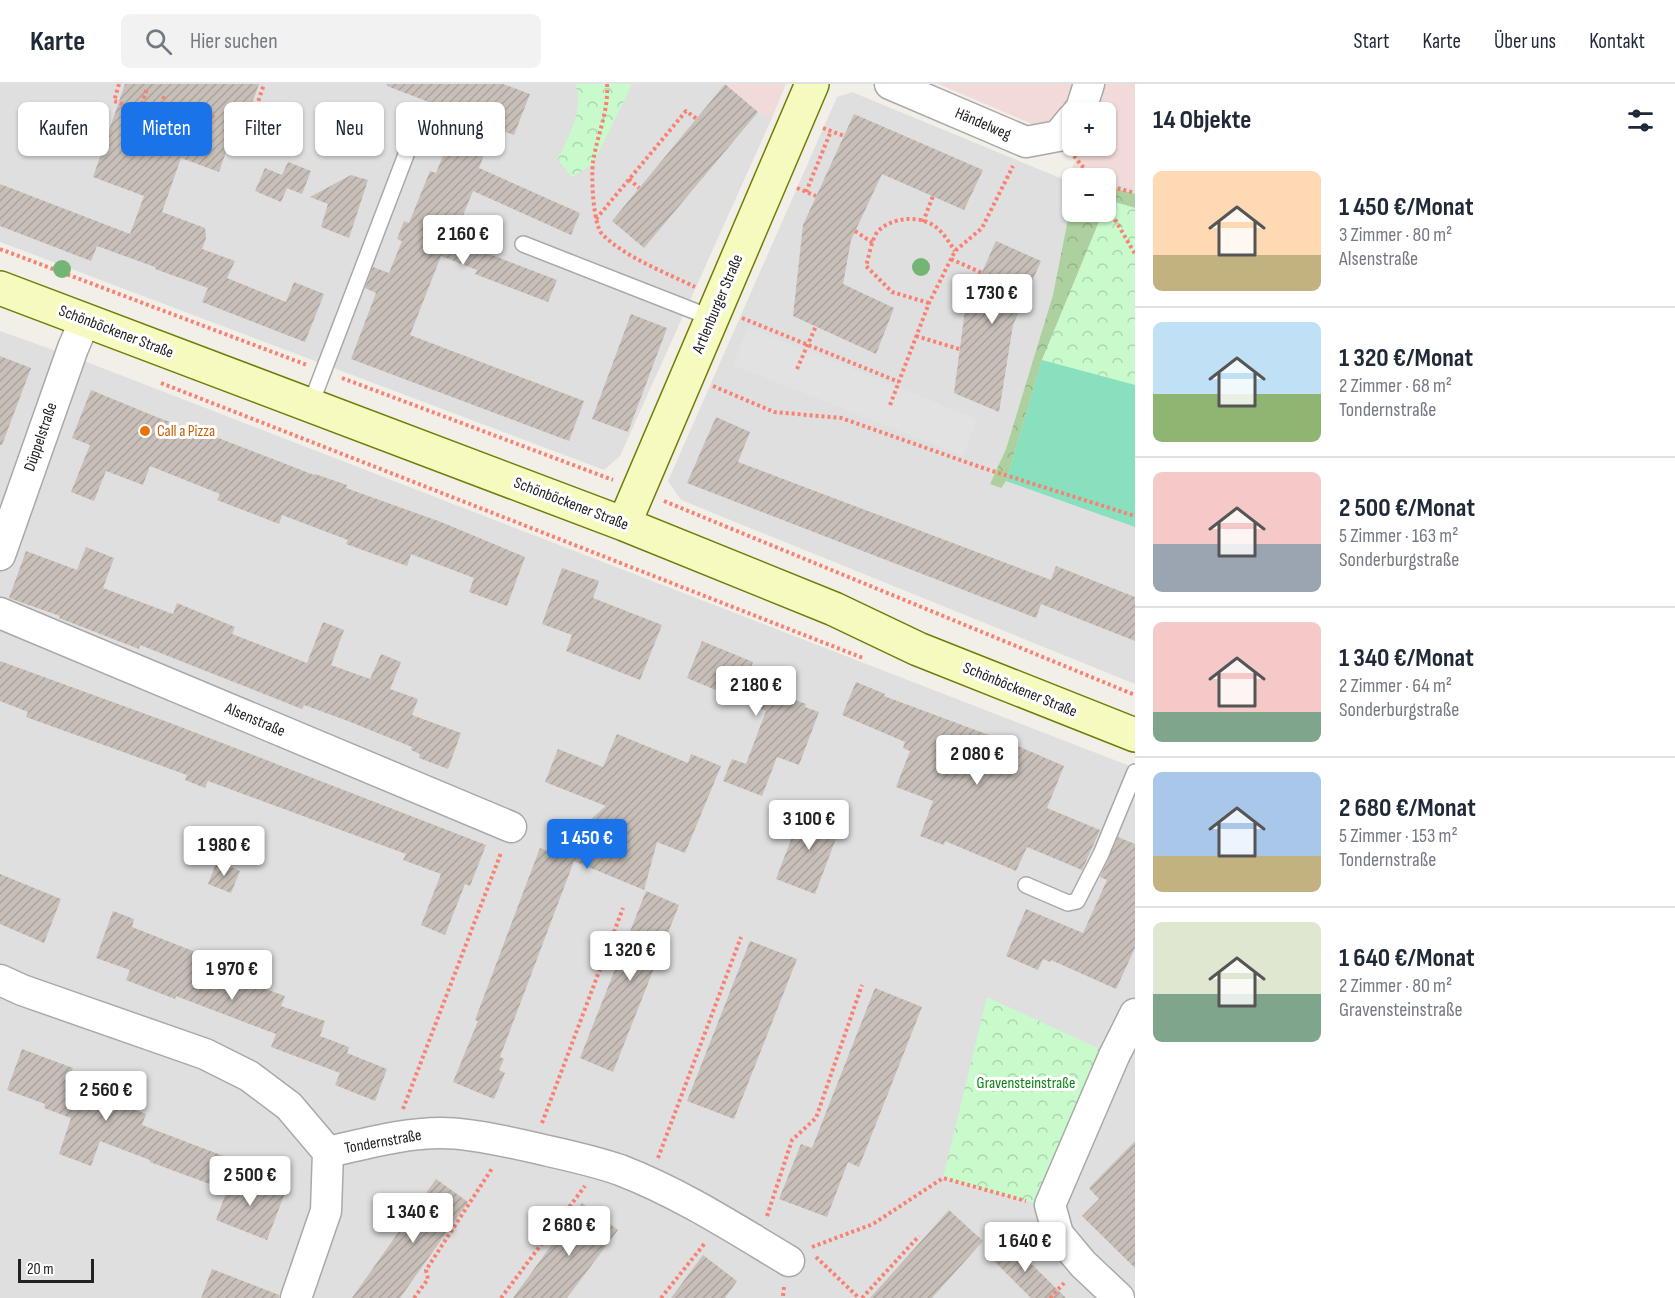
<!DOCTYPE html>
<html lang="de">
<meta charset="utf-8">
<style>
body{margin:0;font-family:"Sofia Sans Condensed",sans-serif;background:#f2f2f3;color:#1f2937;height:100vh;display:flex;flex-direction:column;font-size:22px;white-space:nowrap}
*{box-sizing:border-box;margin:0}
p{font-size:20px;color:#747a83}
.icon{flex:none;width:33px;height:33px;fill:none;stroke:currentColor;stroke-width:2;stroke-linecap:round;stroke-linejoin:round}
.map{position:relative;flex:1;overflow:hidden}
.drawer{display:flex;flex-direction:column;background:#fff;width:540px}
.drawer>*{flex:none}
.guide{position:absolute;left:18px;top:18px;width:570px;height:54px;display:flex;gap:12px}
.controls{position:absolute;left:1062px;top:18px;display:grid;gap:12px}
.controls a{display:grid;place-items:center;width:54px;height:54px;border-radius:9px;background:#fff;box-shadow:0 2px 4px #0004;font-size:30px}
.scale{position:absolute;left:18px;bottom:15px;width:76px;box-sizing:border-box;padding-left:6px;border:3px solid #222;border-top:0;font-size:16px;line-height:21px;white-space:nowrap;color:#222;-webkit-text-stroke:4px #fff;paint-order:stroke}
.price{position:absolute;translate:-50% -51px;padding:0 14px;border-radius:6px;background:#fff;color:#222;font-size:20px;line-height:39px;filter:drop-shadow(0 2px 3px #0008)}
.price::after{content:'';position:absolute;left:50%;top:36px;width:18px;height:14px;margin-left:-9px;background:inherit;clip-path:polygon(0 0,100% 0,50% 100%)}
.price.on{background:#1a73e8;color:#fff}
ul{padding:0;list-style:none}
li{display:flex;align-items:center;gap:18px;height:150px;padding:0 18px}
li+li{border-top:2px solid #e0e1e3}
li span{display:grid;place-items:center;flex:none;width:168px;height:120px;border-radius:9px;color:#555}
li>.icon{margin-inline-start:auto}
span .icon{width:72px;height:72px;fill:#fffc;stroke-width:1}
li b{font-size:26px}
h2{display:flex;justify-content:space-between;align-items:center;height:72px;padding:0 18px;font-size:26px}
.tag{padding:0 21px;border-radius:9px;background:#fff;box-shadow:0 2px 4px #0004;font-size:21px;line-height:54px}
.tag.on{background:#1a73e8;color:#fff}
header{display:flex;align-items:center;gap:36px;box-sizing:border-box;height:84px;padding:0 30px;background:#fff;border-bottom:2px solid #e0e1e3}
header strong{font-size:28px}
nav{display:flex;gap:33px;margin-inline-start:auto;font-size:21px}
.search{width:420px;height:54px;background:#f2f2f3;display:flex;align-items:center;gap:15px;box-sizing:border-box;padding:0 21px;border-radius:9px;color:#747a83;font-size:22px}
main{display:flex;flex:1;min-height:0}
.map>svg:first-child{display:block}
.residential{fill:#e0dfdf}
.commercial{fill:#f2dad9}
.forest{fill:url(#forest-crowns)}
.park{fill:url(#park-crowns)}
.pitch{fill:#88e0be}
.parking{fill:#e2e2e2}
.building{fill:url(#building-hatch)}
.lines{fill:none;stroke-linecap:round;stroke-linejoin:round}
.service-casing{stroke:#a9a9a9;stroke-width:18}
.minor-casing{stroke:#a9a9a9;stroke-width:33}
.secondary-casing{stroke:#707d05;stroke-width:36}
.path{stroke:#fa8072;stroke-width:4;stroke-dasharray:3 3;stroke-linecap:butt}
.service{stroke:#fff;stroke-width:15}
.minor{stroke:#fff;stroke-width:30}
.secondary{stroke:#f7fabf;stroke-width:33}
.tree{fill:#74b475}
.food-dot{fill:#e8710a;stroke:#fff;stroke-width:2}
.labels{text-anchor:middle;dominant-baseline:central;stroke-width:6;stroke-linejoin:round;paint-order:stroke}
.street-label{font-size:16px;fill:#222;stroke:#fff}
.food-label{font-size:16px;fill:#c56008;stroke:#fff;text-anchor:start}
.park-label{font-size:16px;fill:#0c8416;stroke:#fff}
</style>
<header>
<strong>Karte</strong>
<div class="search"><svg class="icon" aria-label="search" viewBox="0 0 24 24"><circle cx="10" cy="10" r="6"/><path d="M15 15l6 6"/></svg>Hier suchen</div>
<nav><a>Start</a><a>Karte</a><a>Über uns</a><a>Kontakt</a></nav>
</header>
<main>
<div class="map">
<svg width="1135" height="1214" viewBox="0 0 1135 1214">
<defs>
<pattern id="forest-crowns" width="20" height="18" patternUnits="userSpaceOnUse" patternTransform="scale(1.5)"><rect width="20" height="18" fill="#add19e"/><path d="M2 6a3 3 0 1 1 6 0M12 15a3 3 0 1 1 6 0" fill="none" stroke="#95b388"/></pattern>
<pattern id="park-crowns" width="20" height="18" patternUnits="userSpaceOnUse" patternTransform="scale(1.5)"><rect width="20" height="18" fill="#c8facc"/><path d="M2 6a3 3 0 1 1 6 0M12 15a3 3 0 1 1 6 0" fill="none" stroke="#acd6af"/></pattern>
<pattern id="building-hatch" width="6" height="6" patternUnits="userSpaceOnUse" patternTransform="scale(1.5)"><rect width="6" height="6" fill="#c7bfb8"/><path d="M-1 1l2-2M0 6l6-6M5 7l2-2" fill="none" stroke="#aba49e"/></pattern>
</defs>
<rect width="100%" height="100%" fill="#f2efe9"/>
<path class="residential" d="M0,0h725l33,28 14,6 -152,338 -16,14 -604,-228z
M852,8l213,88 6,-10 30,8h-29v34h34v-32l29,8v496l-454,-184 -13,-19 169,-384z
M0,247l84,30 1051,407v530h-1135z"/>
<path class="commercial" d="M725,0h61l-14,34 -14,-6z
M938,0h197v104l-64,-18 12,-24h23v-34h-34v29z"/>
<path class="forest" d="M1106,102l29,8v14l-27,-8 -2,6z
M1072,115v13h31l-61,148 -36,121 -5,7 -11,-4 16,-35 47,-154z"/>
<path class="park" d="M575,0h57l-39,80 -21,13 -14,-17c9,-22 28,-52 17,-76z
M1108,116l27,8v177l-93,-25 61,-148h3z
M987,913l117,54 -70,152 -91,-25z"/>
<path class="pitch" d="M1042,276l93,25v142l-129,-46z"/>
<path class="parking" d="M748,243l229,92 -14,37 -230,-91z"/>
<path class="building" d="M125,0h134l-14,39 -8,-3 -18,52 -38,-14 -19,54 43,16 1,10 -4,11 33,12 -8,17 59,24 8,-20 30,12 -19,48 -103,-40 6,-14 -53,-19v-2l-58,-21 -6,15 -91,-35v-42l130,50 14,-38 -51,-19z
M387,0h116l27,10 -16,41 -20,-7 -15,40 101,45 -9,22 -98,-44 -20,49 104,40 -9,22 -73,-28 2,-4 -36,-14 -31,79 174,66 -15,40 -218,-82 25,-66 -11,-5 8,-21 16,6 13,-32 -5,-2 7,-18 5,2 21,-52 6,2 24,-59 -73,-28z
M725,0l33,28 -114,136 -32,-27z
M854,30l129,56 -19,40 -82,-36 -31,66 -8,44 51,24 -18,46 -83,-38 10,-91z
M288,78l23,9 -9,23 -15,-6 -6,14 -26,-11 10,-23 17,7z
M351,91l17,5 -19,58 -28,-11 7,-23 -18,-7z
M996,157l45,20 -28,64 -14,87 -45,-19 11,-83z
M631,230l36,14 -39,104 -36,-13z
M0,272l31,12 -29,77h-2z
M91,306l63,26 32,12 1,-2 127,49 1,-1 32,11 -1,3 95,34 84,35 -18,49 -38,-14 5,-14 -63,-24 -4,12 -61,-22 2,-4 -66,-25 -3,9 -62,-24 3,-6 -70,-28 -7,19 -37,-14 -12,30 -23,-9 19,-47 -18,-7z
M716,333l34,15 -12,30 313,118 5,-14 79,31v44l-94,-37 -5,14 -349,-135z
M86,463l28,11 -11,30 70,26 4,-11 58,24 -3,7 75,29 16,-41 21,8 -13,35 39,14 11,-25 20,8 -11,27 28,10 -6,16 49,18 -13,36 -29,-11 1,-4 -9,-4 1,-3 -64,-26 -44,-16 -2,4 -162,-64 -1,4 -80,-31 1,-2 -51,-18 17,-47 51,19z
M562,484l37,13 -6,17 69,27 -22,55 -74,-29 6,-16 -30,-11z
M702,557l51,21 -8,19 61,23 -1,3 14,5 -20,53 -22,-8 -15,39 -39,-15 9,-22 14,5 20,-53 -79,-33z
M0,577l173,63 313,121 -16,41 -5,-2 -20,51 -24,-10 20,-51 -38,-14 3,-6 -198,-73 -3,7 -20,-8 2,-5 -161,-58 2,-5 -28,-11z
M856,598l29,12 -1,2 129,48 51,22 -17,42 53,22 -18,40 -55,-23 -11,24 -71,-30 -1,4 -24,-9 13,-35 -37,-14 14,-36 -7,-3 2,-6 -63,-27z
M617,650l71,29 3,-9 30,12 -36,87 -28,-11 -13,48 -70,-29 -74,196 4,2 -5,11 6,3 -11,26 -41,-17 25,-61 -3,-1 49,-130 16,-42 12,5 54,-47 -61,-24 13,-33 45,18z
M803,724l39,15 -27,71 -39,-15z
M1118,753l17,7v104l-19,41 -65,-29 -1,2 -7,-3 -5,11 -32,-14 20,-47 57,24 24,-53 -7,-3z
M217,777l23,10 -9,22 -23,-9z
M0,790l61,25 -17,44 -44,-19z
M646,807l33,14 -66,167 -33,-14z
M113,827l21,8 -2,8 86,34 -4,9 71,26 -4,10 44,15 -5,15 29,11 -2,6 40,16 -12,32 -40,-16 5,-12 -69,-26 5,-13 -100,-38 -1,3 -49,-19 4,-10 -34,-12z
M750,857l47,18 -63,160 -47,-18z
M875,904l47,19 -63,160 -11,-5 -21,55 -48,-18 22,-55 11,4z
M22,965l51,19 -6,17 79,29 -4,11 84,32 -11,29 -65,-24v-2l-50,-19 -9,25 -32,-12 12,-36 -27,-10 1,-4 -38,-14z
M1135,1057v127l-53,-52 17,-17 -10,-11z
M233,1090l52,19 -18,47 -51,-20z
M436,1095l32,23 -68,96h-48z
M582,1119l36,27 -51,68h-54z
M949,1126l34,31 -51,57h-62z
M1004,1153l62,61h-35l-37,-37z
M703,1171l34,26 -12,17h-54z
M212,1185l67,26v3h-78z"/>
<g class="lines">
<g class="service-casing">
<path id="service" d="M523,160l189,74
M310,322l102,-267
M1026,801l42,18 9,-2 24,-47 34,-82"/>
</g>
<g class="minor-casing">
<path id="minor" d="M890,0l136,58 32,-6 14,-17
M1078,28l3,-3 8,-25
M0,471l73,-207 12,-28
M0,529l511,214
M0,896l22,10 183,64 44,22 40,30 39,46
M328,1068c37,-8 75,-19 113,-19 27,0 64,8 90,14 30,7 61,13 89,23 60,23 114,58 169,91
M296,1214l30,-87 2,-59
M1119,1214l-36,-34 -25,-30 -8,-29 64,-149 21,-42"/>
</g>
<g class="secondary-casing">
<path id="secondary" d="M0,204l624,236 210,85 84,40 217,86
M624,440l188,-440"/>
</g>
<path class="path" d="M119,0l-5,17 73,27 4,-9 18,6 5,-13
M607,0c2,26 -10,52 -14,78 -2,14 0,62 9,72 22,23 65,39 93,53
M140,26l7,-22
M157,32l8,-22
M233,34l-2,5 18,6 15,-45
M823,44l21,8
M1074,72l18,22
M629,95l10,9
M1106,101l29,8
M797,104l19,8
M806,108l25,-61
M1106,120l29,50
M596,135l90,-108 11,8
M923,138l10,-26
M855,147l18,12
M0,165l307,116
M951,175l31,14
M929,219l-37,-11 -26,-26c3,-10 5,-23 10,-32 10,-15 38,-19 53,-11 12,5 19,18 26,28
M742,234l157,64
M916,252l43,13
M797,285l19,-43
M342,294l271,102
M161,299l702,275
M713,302l61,26 67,6 145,51 149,47
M890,321l39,-102 26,-52 27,-23 31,-62
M664,417l471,194
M403,1025l98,-256
M542,1039l81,-215
M658,1074l83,-221
M767,1132l25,-76 24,-22 46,-133
M812,1163l61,-23 70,-46 83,23
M816,1173l43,41
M784,1203l-1,9 2,2
M414,1214l14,-19 -2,-9 67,-103
M501,1214l84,-112
M661,1214l44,-55
M862,1214l57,-62
M1050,1214l14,-15"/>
<use href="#service" class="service"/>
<use href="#minor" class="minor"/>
<use href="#secondary" class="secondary"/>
</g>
<g class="tree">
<circle cx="921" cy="183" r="9"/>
<circle cx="62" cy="185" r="9"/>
</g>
<circle class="food-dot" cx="145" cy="347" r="6"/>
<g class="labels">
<g class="street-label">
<text transform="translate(983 40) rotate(23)">Händelweg</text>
<text transform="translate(718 220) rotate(-67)">Artlenburger Straße</text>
<text transform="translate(116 248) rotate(21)">Schönböckener Straße</text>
<text transform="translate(41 353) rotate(-71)">Düppelstraße</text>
<text transform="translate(571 420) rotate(21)">Schönböckener Straße</text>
<text transform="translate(1020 606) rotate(22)">Schönböckener Straße</text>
<text transform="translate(255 636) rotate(23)">Alsenstraße</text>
<text transform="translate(383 1058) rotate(-10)">Tondernstraße</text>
</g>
<g class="food-label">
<text x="157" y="347">Call a Pizza</text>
</g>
<g class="park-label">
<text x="1026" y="999">Gravensteinstraße</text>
</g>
</g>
</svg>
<div class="controls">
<a>+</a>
<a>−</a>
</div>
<div class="scale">20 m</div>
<b class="price" style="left:463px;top:182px">2 160 €</b>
<b class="price" style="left:992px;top:241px">1 730 €</b>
<b class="price" style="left:756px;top:633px">2 180 €</b>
<b class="price" style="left:977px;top:702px">2 080 €</b>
<b class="price" style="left:809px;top:767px">3 100 €</b>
<b class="price on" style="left:587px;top:786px">1 450 €</b>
<b class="price" style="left:224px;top:793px">1 980 €</b>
<b class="price" style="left:630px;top:898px">1 320 €</b>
<b class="price" style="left:232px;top:917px">1 970 €</b>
<b class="price" style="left:106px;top:1038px">2 560 €</b>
<b class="price" style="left:250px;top:1123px">2 500 €</b>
<b class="price" style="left:413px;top:1160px">1 340 €</b>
<b class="price" style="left:569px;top:1173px">2 680 €</b>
<b class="price" style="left:1025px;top:1189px">1 640 €</b>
<div class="guide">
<a class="tag">Kaufen</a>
<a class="tag on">Mieten</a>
<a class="tag">Filter</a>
<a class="tag">Neu</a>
<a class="tag">Wohnung</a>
</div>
</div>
<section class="drawer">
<h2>14 Objekte<svg class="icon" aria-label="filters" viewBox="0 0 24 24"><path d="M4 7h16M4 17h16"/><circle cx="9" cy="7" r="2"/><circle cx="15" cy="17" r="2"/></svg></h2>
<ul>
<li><span style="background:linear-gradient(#ffd9b3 70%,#c2b280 0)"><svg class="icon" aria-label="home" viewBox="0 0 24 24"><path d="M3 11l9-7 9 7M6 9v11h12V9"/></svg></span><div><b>1 450 €/Monat</b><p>3 Zimmer · 80 m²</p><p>Alsenstraße</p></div></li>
<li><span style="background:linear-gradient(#bfe0f5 60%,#8fb573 0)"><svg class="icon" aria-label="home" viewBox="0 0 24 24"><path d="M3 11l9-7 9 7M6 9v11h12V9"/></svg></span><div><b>1 320 €/Monat</b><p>2 Zimmer · 68 m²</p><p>Tondernstraße</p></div></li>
<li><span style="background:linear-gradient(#f6c9c9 60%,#9aa5b1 0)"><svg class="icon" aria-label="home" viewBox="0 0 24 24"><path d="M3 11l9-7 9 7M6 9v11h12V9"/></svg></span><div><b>2 500 €/Monat</b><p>5 Zimmer · 163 m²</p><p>Sonderburgstraße</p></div></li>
<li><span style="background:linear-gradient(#f6c9c9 75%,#7fa58c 0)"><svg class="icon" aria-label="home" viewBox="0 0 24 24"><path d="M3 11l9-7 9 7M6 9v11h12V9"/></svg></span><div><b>1 340 €/Monat</b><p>2 Zimmer · 64 m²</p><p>Sonderburgstraße</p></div></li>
<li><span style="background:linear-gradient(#a9c7e8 70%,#c2b280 0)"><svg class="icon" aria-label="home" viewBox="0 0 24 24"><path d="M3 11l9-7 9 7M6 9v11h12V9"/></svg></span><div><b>2 680 €/Monat</b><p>5 Zimmer · 153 m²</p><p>Tondernstraße</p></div></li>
<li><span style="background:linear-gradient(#dfe7d0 60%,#7fa58c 0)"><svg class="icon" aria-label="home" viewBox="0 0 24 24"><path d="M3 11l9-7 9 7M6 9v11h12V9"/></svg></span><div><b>1 640 €/Monat</b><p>2 Zimmer · 80 m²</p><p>Gravensteinstraße</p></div></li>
</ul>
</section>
</main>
